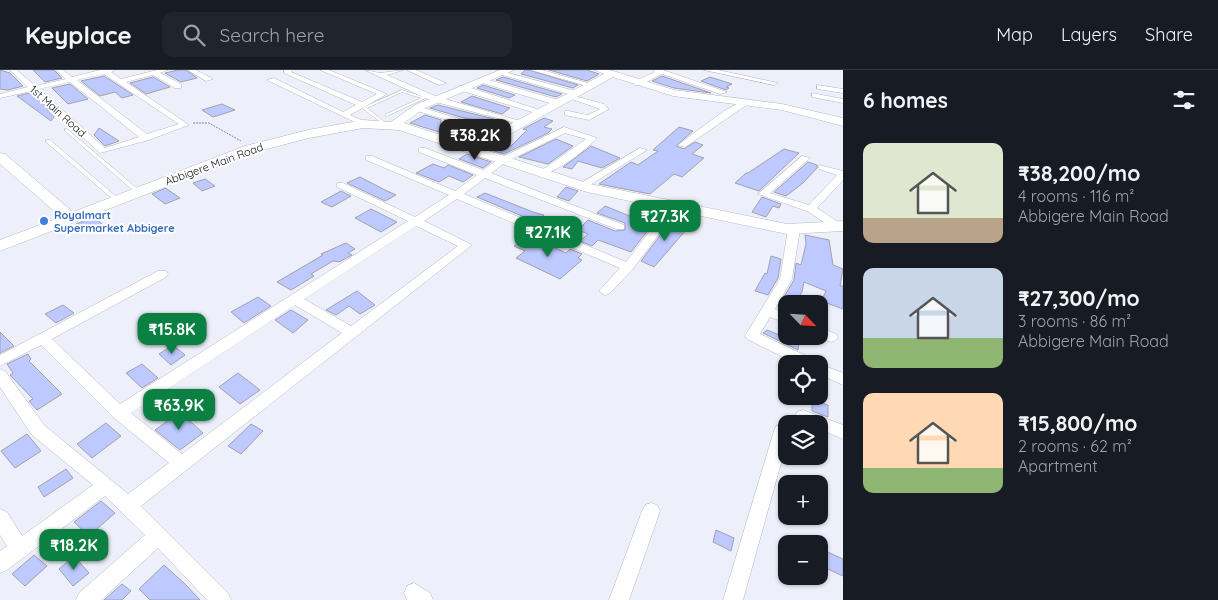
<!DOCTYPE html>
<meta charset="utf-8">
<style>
body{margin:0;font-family:Quicksand,sans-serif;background:#20242c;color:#f1f3f6;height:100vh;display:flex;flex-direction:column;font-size:19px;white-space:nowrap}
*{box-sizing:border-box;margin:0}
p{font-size:16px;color:#9ea1a6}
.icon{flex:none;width:28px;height:28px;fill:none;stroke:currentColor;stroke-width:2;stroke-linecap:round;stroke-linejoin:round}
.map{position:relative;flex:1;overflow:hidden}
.side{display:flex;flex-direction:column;background:#171b24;width:375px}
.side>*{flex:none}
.needle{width:32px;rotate:115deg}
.fabs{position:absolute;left:778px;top:225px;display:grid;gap:10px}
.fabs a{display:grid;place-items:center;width:50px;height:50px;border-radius:10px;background:#171b24;box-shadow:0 1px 4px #0004;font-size:25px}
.price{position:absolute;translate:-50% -42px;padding:0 11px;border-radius:10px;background:#0b8043;color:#fff;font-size:16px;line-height:32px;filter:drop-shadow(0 1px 2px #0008)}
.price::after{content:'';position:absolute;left:50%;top:30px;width:15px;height:11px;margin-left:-8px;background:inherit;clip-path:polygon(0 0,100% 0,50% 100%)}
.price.active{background:#222;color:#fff}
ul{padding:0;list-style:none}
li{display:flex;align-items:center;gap:15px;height:125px;padding:0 20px}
li span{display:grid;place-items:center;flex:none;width:140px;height:100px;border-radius:10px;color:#555}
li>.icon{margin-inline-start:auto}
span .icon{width:60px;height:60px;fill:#fffc;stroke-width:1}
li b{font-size:21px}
h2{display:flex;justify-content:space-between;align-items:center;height:60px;padding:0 20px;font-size:21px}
header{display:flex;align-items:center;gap:30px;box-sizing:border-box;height:70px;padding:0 25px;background:#171b24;border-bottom:1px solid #363941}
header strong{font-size:24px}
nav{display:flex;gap:28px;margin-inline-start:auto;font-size:18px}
.search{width:350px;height:45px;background:#20242c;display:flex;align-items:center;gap:12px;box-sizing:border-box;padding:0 18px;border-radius:10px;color:#9ea1a6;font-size:19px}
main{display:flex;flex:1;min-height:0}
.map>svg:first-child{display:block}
.building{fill:#bec9ff;stroke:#a0a2ab}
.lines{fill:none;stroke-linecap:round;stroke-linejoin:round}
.lane-casing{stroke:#b6b8c1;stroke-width:1}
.street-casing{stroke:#b6b8c1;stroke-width:1}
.secondary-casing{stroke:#b6b8c1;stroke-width:1}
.path{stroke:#8a8d93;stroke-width:1;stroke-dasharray:2 1;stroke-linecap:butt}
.lane{fill:#fff;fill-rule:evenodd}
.street{fill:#fff;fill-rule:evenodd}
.secondary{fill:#fff;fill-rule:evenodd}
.shop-dot{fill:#3f7fe0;stroke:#fff;stroke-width:2}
.labels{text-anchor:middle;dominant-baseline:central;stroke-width:4;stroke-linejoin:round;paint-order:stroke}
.far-street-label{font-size:11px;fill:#141518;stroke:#fff}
.far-shop-label{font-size:11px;font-weight:bold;fill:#366cbe;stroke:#fff;text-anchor:start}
</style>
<header>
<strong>Keyplace</strong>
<div class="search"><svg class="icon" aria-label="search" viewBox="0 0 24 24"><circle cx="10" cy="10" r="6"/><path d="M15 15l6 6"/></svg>Search here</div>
<nav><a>Map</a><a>Layers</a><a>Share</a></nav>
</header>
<main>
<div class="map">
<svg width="843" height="530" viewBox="0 0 843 530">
<rect width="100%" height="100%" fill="#edf0fa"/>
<path class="building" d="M0,0l10,3 13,13 -15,4 -8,-1z
M33,0h21l8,8 -17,4z
M178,0h8l11,8 -16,4 -16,-9z
M525,0h4l49,15 -5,3 -52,-14z
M549,0h38l12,4 -12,7z
M104,6l29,19 -11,3 -7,-6 -15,4 -19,-15z
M662,6l49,17 -37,-5 -22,-7z
M153,7l17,10 -24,7 -16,-11z
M503,7l59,17 -6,3 -60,-17z
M710,7l22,7 -6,3 3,1 -3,2 -25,-9z
M70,14l18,15 -20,5 -16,-16z
M483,15l32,10 -6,3 -32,-10z
M30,23l18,15h-2l8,9 -3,4 -34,-25z
M472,26l25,8 13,4 -8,6 -41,-12z
M222,34l13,6 -22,7 -11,-7z
M438,35l56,14 -4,4 -26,-5 -34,-10z
M425,45l16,5 -2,12 -29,-9z
M544,48l9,3 -9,6 8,2 -4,4 -44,21 -16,-5 11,-6 12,3 16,-16 -4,-1z
M679,57l14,4 -17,15 8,3 11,-7 8,3 -11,9 12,4 -22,19 -8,-3 -24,20 -51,-10 32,-22 7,3 20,-14 -5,-1z
M99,58l20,13 -14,5 -11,-11z
M459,61l22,6 -10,6 -14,-5z
M556,69l17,7 -25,18 -29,-7z
M591,76l29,12 -18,10 -24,-7 -6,8 -9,-2z
M784,79l15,4 -40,38 -24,-8 11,-10h2z
M467,84l24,8 -8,6 -24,-9z
M808,92l9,3v3l-14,15 -17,13 -12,-4z
M433,94l11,4 4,-3 25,10 -10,7 -14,-6 -10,6 -23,-9z
M360,107l25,13 11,5 -11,6 -38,-18z
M205,109l10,7 -13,5 -9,-8z
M566,117l12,4 -9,10 -12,-4z
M166,118l1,1 13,9 -15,6 -13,-10z
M341,121l10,5 -19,11 -11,-5z
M485,123l48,19 11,3 -8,7 -59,-25z
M762,127l19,7 -2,4 -6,-2 -7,11 -14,-5z
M605,136l27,11 11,-11 20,5 -32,41 -33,-12 -6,6 -12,-5 8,-7 -10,-4 10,-10 27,11 10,-1v-7l-28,-10z
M371,139l26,13 -16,10 -26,-14z
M93,147l9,7 -16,7 -10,-7z
M673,148l17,6 -4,6 -32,37 -13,-6z
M805,165l24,5 4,25 10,4 -3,17h3v23l-22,-8 5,-10 -22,-9 -2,10 -8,12 -12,-4 12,-20 2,-17 5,2 5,-21z
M524,168l8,4 4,-3 30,14 4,-4 12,5 -4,4 4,2 -22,19 -44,-21 9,-7 -11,-5z
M346,173l9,6 -7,4 4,2 -13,7 -6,-1 -22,13 3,2 -23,14 -14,-8 46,-27 -2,-1z
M771,186l10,3 -3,19 -10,17 -13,-4 10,-18 2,1z
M357,221l18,14 -15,9 -11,-8 -13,9 -10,-5z
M258,227l13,9 -27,17 -13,-11z
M63,235l11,8 -18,10 -11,-9z
M291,240l17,10 -15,13 -18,-13z
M767,260l32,13 -1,7 -35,-17z
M0,262l14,14 -14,7z
M173,275l12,10 -14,10 -12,-11z
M28,284l3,5 -2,2 33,33 -25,16 -8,-9 4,-2 -23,-24 3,-2 -6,-9z
M142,294l16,14 -16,10 -16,-15z
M238,303l22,17 -20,14 -21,-17z
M812,330l16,5v12l-16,-6z
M180,342l23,21 -23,17 -25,-20z
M106,353l15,13 -29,22 -15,-14z
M251,354l12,7 -22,23 -13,-8z
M27,364l14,17 -26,17 -14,-17z
M66,399l7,9 -29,19 -6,-10z
M101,431l14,12 -26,23 -15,-14z
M716,460l18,8 -3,13 -18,-9z
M821,479l22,10v17l-24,-11z
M34,485l13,11 -22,20 -13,-12z
M74,486l15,17 -16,13 -14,-17z
M164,495l20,18 16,17h-50l-11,-11z
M122,514l9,7 -9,9h-18z"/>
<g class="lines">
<g class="lane-casing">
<path id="lane" d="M402,20l22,7 4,-2 2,1 -43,20h-1v-2l35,-16 -19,-6 -35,16 20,16 1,1 -2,1 -24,-18z
M65,59h2l73,62v2h-4l-71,-62z
M46,70h4l69,59v2h-4l-69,-59z"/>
</g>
<g class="street-casing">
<path id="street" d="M10,0h7l18,16 31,-7 -10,-9h7l9,7 28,-7h15l-4,2 10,7 36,-9h11l-8,3 21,11v4h-6l-22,-13 -27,7 63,43 -40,15 -49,13 -68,-62 -32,7v-4l28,-7zM104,4l75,50 -32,10 -70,-54zM70,12l69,55 -34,11 -66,-59z
M188,0h8l17,9 -7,2z
M284,0h8l-1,2 71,30 15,-8 -57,-24h9l58,24 -37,21 16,7v4h-3l-96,-46 7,-2 69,34 13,-7 -72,-32z
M365,0l15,3 23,-3 -16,5 48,21 92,27 -4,2 -91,-24z
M407,0h9l30,13 -7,2z
M531,0h11l53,15 -4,2z
M653,0h10l64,22 -7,2 -58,-20 -21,11h-6v-4l20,-9z
M704,0h14l60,13 -4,2z
M501,1l78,21v4h-5l30,8 5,5 -20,11 -24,-5v-4h3l20,4 12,-6 -34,-12 6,-2 -73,-21z
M482,8l80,23 1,2 -7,2 -77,-23 -1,-2z
M817,15l26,4v4l-26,-4z
M459,16h6l81,26 -7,2 -80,-24z
M812,23l31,6v4l-31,-6z
M744,30l7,2 -66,45 -7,-2 46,-34z
M417,36l46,14 1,2 -4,2 -46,-14 -1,-2z
M564,57l33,11c-10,11 -51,45 -65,34l13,-4 41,-29 -21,-6 -59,29 -15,11 133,52v4h-8l-131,-51 -21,16 162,68 45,-58h8l1,2 -48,64 -23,24 -4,1 -6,-4 21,-23 -163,-69 -33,22 48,24 -331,261 87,87 3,7h-24l-49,-52 -57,52h-25l3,-7 66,-58 -40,-39 -98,74 -7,3v-22l7,-5 -7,-11v-26l7,3 15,24 71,-51 -61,-50 -32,-48v-18l5,2 39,54 84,69 41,-31 -56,-46 -72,-72 -41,21v-11l158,-84h8l2,3 -2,3 -114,62 68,65 288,-183 -71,-34v-4h6l72,34 34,-22 -83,-35v-4h6l83,35 22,-16 -58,-23v-4h6l58,22 17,-12zM416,156l42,20 -107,80 -47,-27zM295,235l47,28 -160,121 -51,-41z
M640,78l7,2 -62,38 -9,-2z
M802,86l8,2 -40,35 39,12 28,-30 -18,-6v-4l24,6v9l-26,28 24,16v4h-8l-26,-17 -49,-17z
M794,156l6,3 -8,50 -17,30 11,5v9l-16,-6 -10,17 55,26 2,3 26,10v12l-24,-11v-10h-22l-50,-25 -2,-3 35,-57 8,-50z
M819,257l17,7 2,3 -2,3 -5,2 -15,-6h3z
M803,340l40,15v14l-24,-10v-5h-14l-8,-4 -2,-4 2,-4z
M782,354l4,2v19l-43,155h-20l51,-169 2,-5z
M651,433l6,2 3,6 -31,89h-20l33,-89 3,-6z
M414,513l16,10 3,7h-26l-3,-7 3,-7z"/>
</g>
<g class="secondary-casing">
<path id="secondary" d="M500,0h14l-91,39 -19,14 67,22 133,-71 -9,-4h15l64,20 108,14 61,14v8l-61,-16 -109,-14 -60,-19 -130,72 107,35 197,40 56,-3v10l-56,3 -200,-42 -188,-62 -36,-2 -54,10 -54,14 -255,99v-11l61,-23 -61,-53v-11l5,1 68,58 172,-66 63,-16 55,-10 28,2 24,-17z"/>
</g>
<path class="path" d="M193,53h16l32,18"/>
<use href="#lane" class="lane"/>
<use href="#street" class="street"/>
<use href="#secondary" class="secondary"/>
</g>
<circle class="shop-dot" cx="44" cy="151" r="5"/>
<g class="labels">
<g class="far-street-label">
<text transform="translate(58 41) rotate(42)">1st Main Road</text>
<text transform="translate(214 94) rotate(-20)">Abbigere Main Road</text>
</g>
<g class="far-shop-label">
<text x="54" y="145">Royalmart<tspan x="54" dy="13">Supermarket Abbigere</tspan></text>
</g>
</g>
</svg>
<div class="fabs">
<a><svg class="needle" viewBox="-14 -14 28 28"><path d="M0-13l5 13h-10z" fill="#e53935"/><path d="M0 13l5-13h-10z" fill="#9ea1a6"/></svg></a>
<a><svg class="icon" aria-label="locate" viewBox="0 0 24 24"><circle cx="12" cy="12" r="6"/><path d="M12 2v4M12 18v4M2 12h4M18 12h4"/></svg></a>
<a><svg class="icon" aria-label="layers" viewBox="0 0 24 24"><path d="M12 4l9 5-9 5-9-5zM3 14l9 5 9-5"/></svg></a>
<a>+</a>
<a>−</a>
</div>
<b class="price active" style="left:475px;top:91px">₹38.2K</b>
<b class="price" style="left:665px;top:172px">₹27.3K</b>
<b class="price" style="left:548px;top:188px">₹27.1K</b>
<b class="price" style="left:172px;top:285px">₹15.8K</b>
<b class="price" style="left:179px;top:361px">₹63.9K</b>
<b class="price" style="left:74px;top:501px">₹18.2K</b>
</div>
<section class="side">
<h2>6 homes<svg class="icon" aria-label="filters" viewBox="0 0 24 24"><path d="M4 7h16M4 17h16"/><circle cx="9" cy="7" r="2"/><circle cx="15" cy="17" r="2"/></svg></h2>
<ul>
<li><span style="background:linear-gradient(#dfe7d0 75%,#b9a48a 0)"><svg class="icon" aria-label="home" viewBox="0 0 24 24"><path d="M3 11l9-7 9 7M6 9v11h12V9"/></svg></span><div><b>₹38,200/mo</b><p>4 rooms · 116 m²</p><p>Abbigere Main Road</p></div></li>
<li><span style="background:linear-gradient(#c9d6e8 70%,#8fb573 0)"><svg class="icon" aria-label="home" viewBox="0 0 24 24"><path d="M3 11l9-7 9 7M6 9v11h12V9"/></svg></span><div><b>₹27,300/mo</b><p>3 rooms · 86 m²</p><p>Abbigere Main Road</p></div></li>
<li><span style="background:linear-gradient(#ffd9b3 75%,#8fb573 0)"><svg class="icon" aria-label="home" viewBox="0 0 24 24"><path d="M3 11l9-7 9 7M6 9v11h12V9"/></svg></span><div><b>₹15,800/mo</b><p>2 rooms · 62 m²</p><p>Apartment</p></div></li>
</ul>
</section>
</main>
